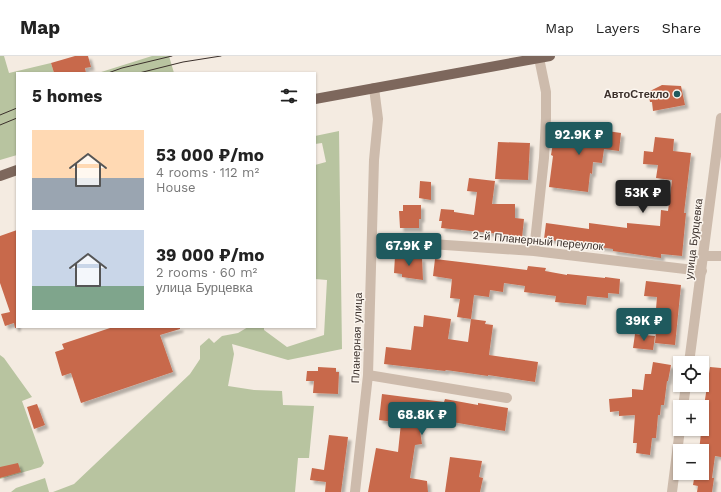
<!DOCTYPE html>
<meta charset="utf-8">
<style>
body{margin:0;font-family:"Work Sans",sans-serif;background:#f6f6f6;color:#222;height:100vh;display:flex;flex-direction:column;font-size:15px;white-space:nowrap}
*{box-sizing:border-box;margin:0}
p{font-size:13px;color:#767676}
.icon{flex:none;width:22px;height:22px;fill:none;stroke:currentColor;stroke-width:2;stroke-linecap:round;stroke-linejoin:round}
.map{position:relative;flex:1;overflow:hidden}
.drawer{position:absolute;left:16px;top:16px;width:300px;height:256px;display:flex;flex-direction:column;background:#fff;border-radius:0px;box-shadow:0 1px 3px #0004}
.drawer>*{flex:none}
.controls{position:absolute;left:673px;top:300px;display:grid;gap:8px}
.controls a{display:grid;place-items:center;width:36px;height:36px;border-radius:0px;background:#fff;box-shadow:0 1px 3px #0004;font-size:20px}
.price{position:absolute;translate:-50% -34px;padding:0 9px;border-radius:4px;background:#1f5a5e;color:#fff;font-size:13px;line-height:26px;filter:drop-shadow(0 1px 2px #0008)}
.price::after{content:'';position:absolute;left:50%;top:24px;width:12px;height:9px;margin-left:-6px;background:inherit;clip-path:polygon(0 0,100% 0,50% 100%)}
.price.active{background:#222;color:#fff}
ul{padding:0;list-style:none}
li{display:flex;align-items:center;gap:12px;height:100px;padding:0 16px}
li span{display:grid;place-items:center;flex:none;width:112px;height:80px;border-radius:0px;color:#555}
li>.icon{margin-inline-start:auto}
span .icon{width:48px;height:48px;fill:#fffc;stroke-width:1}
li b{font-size:17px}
h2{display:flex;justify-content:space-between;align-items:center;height:48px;padding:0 16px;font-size:17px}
header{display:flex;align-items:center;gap:24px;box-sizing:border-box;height:56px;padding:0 20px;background:#fff;border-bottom:1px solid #e0e0e0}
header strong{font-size:19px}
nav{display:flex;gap:22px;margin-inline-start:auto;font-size:14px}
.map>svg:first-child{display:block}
.green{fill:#b8c4a0}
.building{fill:#c8694b;filter:url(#shadow)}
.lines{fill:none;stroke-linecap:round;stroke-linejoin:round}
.minor{stroke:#cdbbac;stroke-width:10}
.tertiary{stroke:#cdbbac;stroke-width:10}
.primary{stroke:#7d675c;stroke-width:10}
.tram{stroke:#3b302b;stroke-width:1}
.poi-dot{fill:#1f5a5e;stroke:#fbf5ee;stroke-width:1.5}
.labels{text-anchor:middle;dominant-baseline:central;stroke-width:3;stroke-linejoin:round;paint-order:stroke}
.poi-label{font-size:11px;font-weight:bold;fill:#3b302b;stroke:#fbf5ee;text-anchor:end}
.street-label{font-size:11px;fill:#3b302b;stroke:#fbf5ee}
</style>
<header>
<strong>Map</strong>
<nav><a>Map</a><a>Layers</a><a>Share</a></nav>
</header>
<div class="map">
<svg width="721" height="436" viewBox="0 0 721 436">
<defs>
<filter id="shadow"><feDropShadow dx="3.5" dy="3.5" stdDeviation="1" flood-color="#0004"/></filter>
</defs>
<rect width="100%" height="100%" fill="#f4ebe1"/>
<path class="green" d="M0,0h4l5,17 42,-10 3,10h-37v82l-17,5z
M152,0h17l5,17h-76z
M339,75l3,218 -54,11 -56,-16 2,10 -6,32 26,4 28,1 1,14 31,1 -5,52h-11l-3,34h-242l21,-8 116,-110 10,-15v-13l9,-8 5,5 8,-7 16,-3 10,-6h16v3l23,17 37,-12 3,-55 -12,-1v-114l11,-3 -4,-19 -7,1v-8z
M0,299l4,3 28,39 -10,4 22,62 -3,4 -41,12z
M45,422l4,14h-38l5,-4z"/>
<path class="building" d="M75,0h13l3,11 -6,1 1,5h-32l-3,-10z
M662,29l19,1 4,19 -32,6 -1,-9h-2l-2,-10z
M566,69l55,8 -2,18 -15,-2 -2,14 -9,-1 -1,12 -2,-1 -2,19 -39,-5 4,-31 -2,-1 3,-18 10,1z
M655,81l19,2 -1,12 18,2 -7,60h2l-4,43 -21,-2v4l-48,-7v-2l-69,-10 2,-16 43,6v-6l38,5v-5l33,3 1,-16 7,1 4,-31 -16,-2 2,-13 -15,-1 1,-13 9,1z
M498,86l32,1 -2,37 -33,-1z
M469,122l26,3 -3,23h23v14l9,1 -2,19 -21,-3v-1l-60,-6 1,-7h-3l2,-12 13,1v2l20,3 3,-23 -10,-1z
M420,125l11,1v18l-12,-2z
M403,149h18v14h-2v9h-19l-1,-17h4z
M17,174v98h-2l-1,-5 -9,3 -4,-12 9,-2 -10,-29v-47z
M395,200l27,2 1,22 -21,-3v-3l-8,-1z
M435,203l92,11 1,-4 18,2 -1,3 22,4v-1l38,4v-1l15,2 -1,15 -11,-1v5l-21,-2 -1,9 -31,-3 1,-6 -32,-4 1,-6 -21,-3 -1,9 -13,-2 -1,7 -15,-2 -3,24 -14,-2 3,-18 -10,-1 2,-19 -19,-3z
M646,225l35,4 -6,60 -20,-2 3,-34h-2l1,-12 -13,-1z
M424,259l27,4 -3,20 20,3 3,-23 15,2 -1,3 8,1 -4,30 49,7 -3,20 -47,-7v1l-42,-6 -1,1 -61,-7 2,-17 25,3 3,-24 9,1z
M113,271h67v2l-20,6 13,37 -92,31 -10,-30 -9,3 -7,-24 9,-3 -2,-5z
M635,278l20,2 -2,14 -20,-2z
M653,306l18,3 -3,16h-1l-3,24h-3l-1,10h-2l-2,23h-4l-2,17 -14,-2 1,-10h-4l2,-28 -16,1v-5l-9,1 -1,-13 23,-2v-8l11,1 2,-16h6z
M318,311l18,1v4h3l-1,22 -25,-1 1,-12h-8l1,-10h11z
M710,311l11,1v89l-6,-1 -3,22h2l-2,14h-15l1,-6 -5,-1 2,-12h7v-22h-3l5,-45z
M382,338l62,8 1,-3 33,6v-2l30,5 -3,23 -53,-9 -9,1v-2l-25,-4 4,27 -7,1 -5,33 17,3 1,11h-60l8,-44 22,4 3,-29 -22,-3z
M37,348l8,21 -11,4 -7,-22z
M329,379l19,2 -7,55h-16l1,-10 -16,-2 2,-12 12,2z
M450,401l32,4 -3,16 4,1 -3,14h-35z
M18,407l3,9 -21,6v-11z"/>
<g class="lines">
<path class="minor" d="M372,184l162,11 168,20
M534,195l10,-93 2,-40v-26l-7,-34
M704,200h17
M368,319l139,23
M355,436l13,-117 6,-215 4,-41 -4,-31"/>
<path class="tertiary" d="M689,307l32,-245
M683,351l3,-22
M672,436l8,-63"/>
<path class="primary" d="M315,43l235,-43
M0,120l17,-6"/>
<path class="tram" d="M108,17l14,-5 50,-12
M139,17l44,-11 38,-6
M0,59l17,-7
M0,69l17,-7"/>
</g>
<circle class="poi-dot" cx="677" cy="38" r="4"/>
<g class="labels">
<g class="poi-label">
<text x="669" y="38">АвтоСтекло</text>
</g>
<g class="street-label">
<text transform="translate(694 183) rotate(-83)">улица Бурцевка</text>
<text transform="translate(538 185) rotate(5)">2-й Планерный переулок</text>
<text transform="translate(357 282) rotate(-88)">Планерная улица</text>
</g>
</g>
</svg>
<div class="controls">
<a><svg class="icon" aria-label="locate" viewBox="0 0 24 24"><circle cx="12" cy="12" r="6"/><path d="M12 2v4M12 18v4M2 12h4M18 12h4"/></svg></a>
<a>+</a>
<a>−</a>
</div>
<b class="price" style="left:579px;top:100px">92.9K ₽</b>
<b class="price active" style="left:643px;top:158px">53K ₽</b>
<b class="price" style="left:409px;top:211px">67.9K ₽</b>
<b class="price" style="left:644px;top:286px">39K ₽</b>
<b class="price" style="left:422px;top:380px">68.8K ₽</b>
<section class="drawer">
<h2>5 homes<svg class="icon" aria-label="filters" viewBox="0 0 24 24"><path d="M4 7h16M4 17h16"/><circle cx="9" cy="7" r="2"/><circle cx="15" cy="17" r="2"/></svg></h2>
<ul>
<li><span style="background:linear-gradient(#ffd9b3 60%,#9aa5b1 0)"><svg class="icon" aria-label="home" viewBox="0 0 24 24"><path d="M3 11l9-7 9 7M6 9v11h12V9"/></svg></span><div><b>53 000 ₽/mo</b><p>4 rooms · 112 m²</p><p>House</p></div></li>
<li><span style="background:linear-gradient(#c9d6e8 70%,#7fa58c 0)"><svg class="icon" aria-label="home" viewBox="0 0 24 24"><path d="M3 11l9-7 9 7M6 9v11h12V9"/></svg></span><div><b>39 000 ₽/mo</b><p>2 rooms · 60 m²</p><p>улица Бурцевка</p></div></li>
</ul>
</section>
</div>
